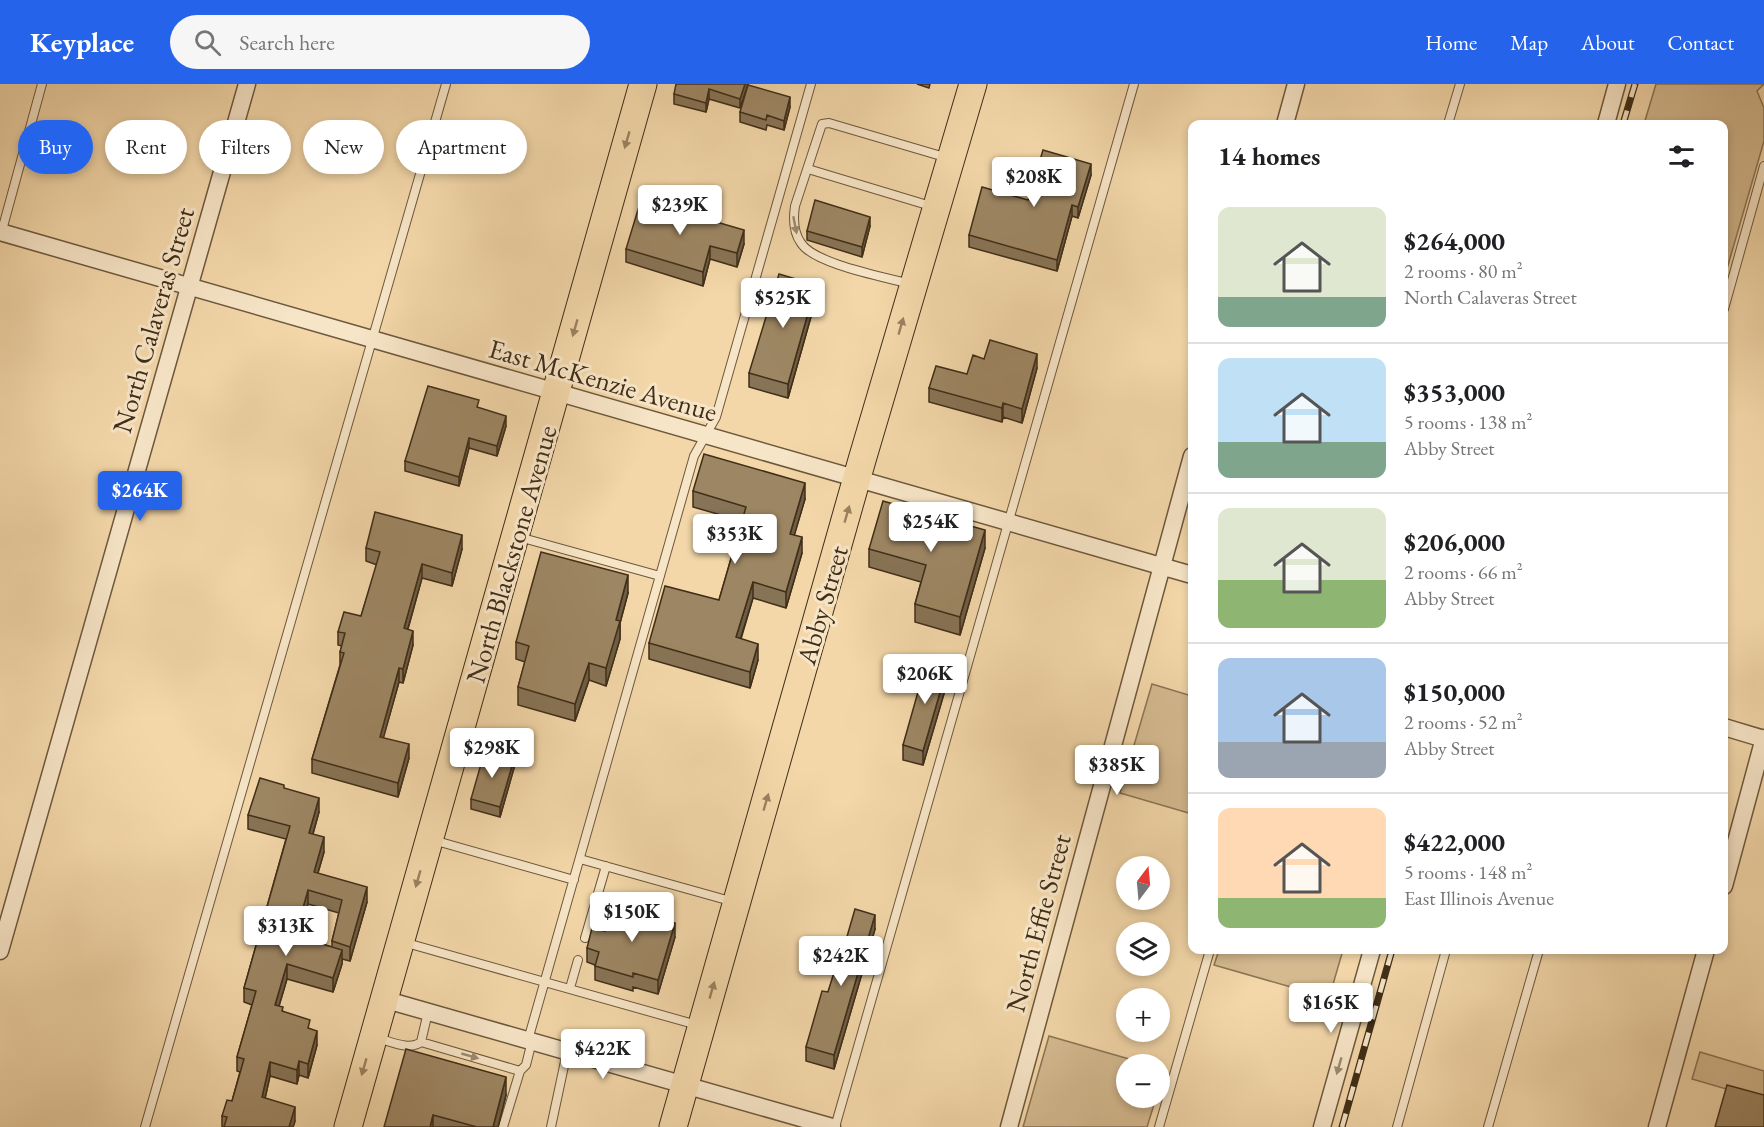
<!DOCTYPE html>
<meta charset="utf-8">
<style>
body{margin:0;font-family:"EB Garamond",serif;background:#f6f6f6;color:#202124;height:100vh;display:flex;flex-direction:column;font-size:22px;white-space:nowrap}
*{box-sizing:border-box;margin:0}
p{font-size:20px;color:#757577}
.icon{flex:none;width:33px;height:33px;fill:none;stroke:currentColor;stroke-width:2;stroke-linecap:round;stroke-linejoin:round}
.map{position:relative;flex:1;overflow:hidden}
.panel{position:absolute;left:1188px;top:36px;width:540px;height:834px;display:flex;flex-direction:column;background:#fff;border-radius:12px;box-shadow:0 3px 9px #0003}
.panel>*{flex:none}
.guide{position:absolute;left:18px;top:36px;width:570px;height:54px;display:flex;gap:12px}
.needle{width:39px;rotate:16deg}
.buttons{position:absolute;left:1116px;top:772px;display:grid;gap:12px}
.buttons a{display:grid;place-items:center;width:54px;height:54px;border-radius:50%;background:#fff;box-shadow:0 3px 9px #0003;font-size:30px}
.price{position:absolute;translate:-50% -51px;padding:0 14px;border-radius:6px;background:#fff;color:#222;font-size:20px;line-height:39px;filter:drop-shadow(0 2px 3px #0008)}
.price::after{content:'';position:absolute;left:50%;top:36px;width:18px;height:14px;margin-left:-9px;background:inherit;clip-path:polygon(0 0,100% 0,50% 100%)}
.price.current{background:#2563eb;color:#fff}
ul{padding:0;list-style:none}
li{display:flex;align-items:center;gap:18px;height:150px;padding:0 30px}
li+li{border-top:2px solid #e0e0e0}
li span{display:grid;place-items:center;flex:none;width:168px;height:120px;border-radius:12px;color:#555}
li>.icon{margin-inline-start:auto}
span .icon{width:72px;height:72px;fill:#fffc;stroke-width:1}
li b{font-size:26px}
h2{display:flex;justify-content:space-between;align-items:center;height:72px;padding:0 30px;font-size:26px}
.pill{padding:0 21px;border-radius:27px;background:#fff;box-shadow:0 3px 9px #0003;font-size:21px;line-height:54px}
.pill.current{background:#2563eb;color:#fff}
header{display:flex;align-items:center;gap:36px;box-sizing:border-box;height:84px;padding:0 30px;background:#2563eb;color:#fff}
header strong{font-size:28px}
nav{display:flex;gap:33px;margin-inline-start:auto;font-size:21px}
.search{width:420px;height:54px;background:#f6f6f6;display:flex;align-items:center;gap:15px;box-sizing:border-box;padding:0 21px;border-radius:33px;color:#757577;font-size:22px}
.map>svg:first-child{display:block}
.green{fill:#d5ba90;stroke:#8a7454;stroke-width:1.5}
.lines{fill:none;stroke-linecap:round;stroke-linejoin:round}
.lane-casing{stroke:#6d583c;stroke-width:10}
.street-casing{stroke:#6d583c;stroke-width:19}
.primary-casing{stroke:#402e18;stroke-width:29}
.lane{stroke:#f7e5c7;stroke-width:8}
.street{stroke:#f7e5c7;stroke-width:16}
.primary{stroke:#f3d7a9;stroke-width:27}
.rail-casing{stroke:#402e18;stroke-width:7}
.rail{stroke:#f7e5c7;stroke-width:4.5;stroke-dasharray:14;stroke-linecap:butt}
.wall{fill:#877355;stroke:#402e18;stroke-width:1.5;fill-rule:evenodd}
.shaded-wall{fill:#6e5e45;stroke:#402e18;stroke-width:1.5}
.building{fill:#9d8663;stroke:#402e18;stroke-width:1.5}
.oneway{fill:#9a8260}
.oneway2{fill:#9c8a70}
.labels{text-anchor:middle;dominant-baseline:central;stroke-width:6;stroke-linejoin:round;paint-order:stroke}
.street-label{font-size:27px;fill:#402e18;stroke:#f7e5c7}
</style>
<header>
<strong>Keyplace</strong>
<div class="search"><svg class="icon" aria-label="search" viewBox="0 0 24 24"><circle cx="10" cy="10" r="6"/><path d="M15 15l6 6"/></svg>Search here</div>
<nav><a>Home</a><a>Map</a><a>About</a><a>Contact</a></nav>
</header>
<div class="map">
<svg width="1764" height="1043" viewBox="0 0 1764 1043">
<rect width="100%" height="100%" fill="#f3d7a9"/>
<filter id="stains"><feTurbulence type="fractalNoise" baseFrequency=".00333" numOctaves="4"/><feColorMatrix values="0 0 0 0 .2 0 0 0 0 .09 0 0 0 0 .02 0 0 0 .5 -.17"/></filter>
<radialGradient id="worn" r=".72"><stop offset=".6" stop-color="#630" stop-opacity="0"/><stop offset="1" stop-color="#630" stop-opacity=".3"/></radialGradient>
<path class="green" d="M1656,0h108l-7,7 7,17v33l-40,138v-155h-80z
M1152,600l40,12v118l-72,-21z
M1219,866h124l-14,48 -115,-33z
M1049,952l101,29h-24v33h30l-9,29h-124z
M1700,968l64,19v29l-72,-21z"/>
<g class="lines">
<g class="lane-casing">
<path id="lane" d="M1448,40l12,-40
M808,85l126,38
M1,150l41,-150
M910,200c-25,-7 -96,-20 -109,-41 -8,-11 -8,-24 -6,-37l27,-82 7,-1 119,35
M1724,225l40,-143
M519,453l141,39
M433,756l141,40
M580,775l154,43
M585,854l21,-72
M403,858l294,83
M570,904l8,-28
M377,954c13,3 32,13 44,4l99,29
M528,956l166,-584 22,-39 95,-333
M421,958l7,-30
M145,1043l301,-1043
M503,1043l17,-56 6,-6 6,-24
M551,1043l16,-75
M835,1043l299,-1043
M1159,1043l51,-177
M1397,1043l49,-177
M1488,1043l51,-177"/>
</g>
<g class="street-casing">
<path id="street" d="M1285,40l11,-40
M1606,40l11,-40
M0,148l1192,343
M1724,643l40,12
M1724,802l40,-148
M0,867l247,-867
M383,915l449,128
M1009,1043l183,-671
M1322,1043l50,-177
M1657,1043l49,-177"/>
</g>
<g class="primary-casing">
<path id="primary" d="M348,1043l295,-1043
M673,1043l189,-667 111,-376"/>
</g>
<use href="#lane" class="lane"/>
<use href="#street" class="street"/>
<use href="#primary" class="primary"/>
<g class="rail-casing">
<path id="rail" d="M1623,40l12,-40
M1342,1043l50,-177"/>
</g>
<use href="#rail" class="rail"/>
</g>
<path class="wall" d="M748,0l-8,24 -31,-9 -3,13 -32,-8v-10z
M917,0h13l-1,4z
M790,23l-6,23 -17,-5 -1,5 -26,-8v-10z
M1091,91l-13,43 -6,-2 -15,55 -88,-24v-12l59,-35z
M870,142l-8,31 -55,-17v-9z
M744,160l-7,23 -27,-8 -7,27 -77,-24v-13z
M816,215l-28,99 -39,-11v-14z
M984,275l53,9 -15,55 -19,-6 -1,5 -73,-20v-14l38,-14z
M479,324l27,18 -9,30 -28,-8 -10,38 -54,-15v-10z
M693,407l112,8 -11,36 8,18 -16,55 -33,-10 -12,41 17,21 -8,28 -101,-29v-16l70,-43 23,-79 -49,-14z
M366,464l96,1 -10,37 -30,-8 -14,51 5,16 -10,38 -4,-1 -16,56 26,20 -11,39 -86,-24v-14l28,-94v-13l2,-6 -4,-1v-13l23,-16 16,-51 -11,-4z
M985,464l-25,87 -45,-13v-18l6,-22 -52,-15v-18z
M628,509l-8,30v16l-14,47 -17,-6 -14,41 -57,-16v-18l7,-25 -9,-3v-17z
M948,596l-25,85 -20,-5v-15z
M514,684l-14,49 -29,-8v-10z
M284,704l35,24 -6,22 11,18 -6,21 49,29 -17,59 -8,-2v5l-9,28 -46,-13 -8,27 4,6 27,17 7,16 -9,33 -9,-3 -2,9 -27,-8 -5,22 30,23 -2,6h-71v-11l10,-15 8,-29 -3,-1v-14l15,-52 -8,-3v-14l42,-149 -38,-10v-14zM308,820l31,9 -7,28v6l-33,-10z
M875,845l-41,140 -28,-8v-14l22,-55 18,-52z
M605,847l70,6 -17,57 -25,-7v4l-38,-11v-15l-8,-3v-14z
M506,1011l-8,32h-114z"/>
<path class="shaded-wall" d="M745,0h3l-8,24v-9z
M709,5v10l-3,13v-9z
M790,13v10l-6,23v-9z
M1091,80v11l-13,43v-11z
M1072,121v11l-15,55v-11z
M870,133v9l-8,31v-10z
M744,146v14l-7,23v-14z
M710,162v13l-7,27v-14z
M816,201v14l-28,99v-14z
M1037,270v14l-15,55v-14z
M1003,319v14l-1,5v-14z
M506,332v10l-9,30v-10z
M469,354v10l-10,38v-9z
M805,399v16l-15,51v-16z
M985,446v18l-25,87v-18z
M462,451v14l-10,37v-13z
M802,453v16l-16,55v-16z
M422,480v14l-18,64v-14z
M628,491v18l-8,30v16l-14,47v-18l10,-48z
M753,498v16l-17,55v-16z
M413,547v14l-10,38v-14z
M758,560v16l-8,28v-16z
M589,579v17l-14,41v-17z
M948,581v15l-25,85v-14z
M399,584v14l-19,68v-13z
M409,660v14l-11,39v-14z
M514,675v9l-14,49v-10z
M319,714v14l-10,35v-14z
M324,753v15l-10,34v-14z
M367,803v15l-17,59v-14z
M308,806v14l-13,46v-14z
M875,831v14l-41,140v-14z
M675,839v14l-17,57v-14z
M342,866v14l-9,28v-14z
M287,880v15l-12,40v-14z
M317,947v14l-9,33v-14z
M299,977v14l-2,9v-14z
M270,978v14l-8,36v-15z
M506,993v18l-8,32h-5z
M295,1023v14l-2,6h-4z
M433,1031v12h-3z"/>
<path class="building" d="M676,0h69l-5,15 -31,-10 -3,14 -32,-9z
M748,1l42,12 -6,24 -17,-6 -1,5 -26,-8z
M1043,66l48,14 -13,43 -6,-2 -15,55 -88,-25 13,-48 46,13z
M641,116l103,30 -7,23 -27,-7 -7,26 -77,-23z
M815,116l55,17 -8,30 -55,-16z
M779,190l37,11 -28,99 -39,-11z
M990,256l47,14 -15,55 -19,-6 -1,5 -73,-20 7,-22 31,8 6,-19 11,4z
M428,302l51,14 -2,7 29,9 -9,30 -28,-8 -10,39 -54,-16z
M704,370l101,29 -15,51 12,3 -16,55 -33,-10 -17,55 22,7 -8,28 -101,-29 16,-57 54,14 27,-93 -53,-16z
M883,417l102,29 -25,87 -45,-13 11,-39 -57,-16z
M375,428l87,23 -10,38 -30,-9 -18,64 9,3 -10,38 -4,-1 -19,69 29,7 -11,39 -86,-24 32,-106 -4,-1 5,-19 -7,-1 6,-20 17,4 19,-64 -14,-4z
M541,468l87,23 -12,45 4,1 -14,47 -17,-5 -14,41 -57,-17 11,-41 -13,-4z
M927,576l21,5 -25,86 -20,-6z
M485,666l29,9 -14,48 -29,-8z
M260,694l24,7v3l35,10 -10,35 15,4 -10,35 53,15 -17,60 -18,-6 10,-41 -34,-10 -13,46 47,14 -9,28 -46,-14 -12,41 8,2 -1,4 28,9 -2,8 9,3 -9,33 -9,-3 -2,9 -27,-8 -8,35 33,10 -6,20h-65l3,-10 -5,-1 5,-16 5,1 12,-42 -7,-2 19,-66 -12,-3 46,-162 -42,-11z
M612,821l63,18 -17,57 -25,-7v4l-38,-11 4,-14 -12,-4 5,-20 13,3z
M855,825l20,6 -41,140 -28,-8 16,-56 6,1 16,-52h2z
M406,965l100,28 -13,50h-16l-44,-12 -3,12h-46z
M1727,1001l37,10v32h-49z"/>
<defs><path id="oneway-solid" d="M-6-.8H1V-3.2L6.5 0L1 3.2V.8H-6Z" transform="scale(1.5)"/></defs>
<g class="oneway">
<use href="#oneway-solid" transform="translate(627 56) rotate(106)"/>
<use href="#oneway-solid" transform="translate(901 242) rotate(-74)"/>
<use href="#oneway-solid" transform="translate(575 244) rotate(106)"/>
<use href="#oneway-solid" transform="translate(847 430) rotate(-74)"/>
<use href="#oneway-solid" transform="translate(766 718) rotate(-74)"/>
<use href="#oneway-solid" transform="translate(418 795) rotate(106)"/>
<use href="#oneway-solid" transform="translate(712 906) rotate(-74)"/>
<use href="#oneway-solid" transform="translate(364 983) rotate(106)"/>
</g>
<g class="oneway2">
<use href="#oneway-solid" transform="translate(795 141) rotate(79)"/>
<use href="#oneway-solid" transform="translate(470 972) rotate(16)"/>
<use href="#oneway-solid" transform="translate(1339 982) rotate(106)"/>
</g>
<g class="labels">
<g class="street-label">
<text transform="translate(153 236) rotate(-74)">North Calaveras Street</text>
<text transform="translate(603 296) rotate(16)">East McKenzie Avenue</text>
<text transform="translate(511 470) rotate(-74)">North Blackstone Avenue</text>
<text transform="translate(822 521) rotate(-74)">Abby Street</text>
<text transform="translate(1038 839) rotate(-75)">North Effie Street</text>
</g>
</g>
<rect width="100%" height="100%" filter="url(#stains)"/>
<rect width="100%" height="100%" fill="url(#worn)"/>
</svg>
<div class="buttons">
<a><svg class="needle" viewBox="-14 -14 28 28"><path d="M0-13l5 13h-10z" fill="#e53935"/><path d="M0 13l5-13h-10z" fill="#757577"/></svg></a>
<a><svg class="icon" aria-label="layers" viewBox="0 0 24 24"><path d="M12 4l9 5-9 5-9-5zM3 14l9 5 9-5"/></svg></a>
<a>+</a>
<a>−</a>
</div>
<b class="price" style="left:1034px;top:124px">$208K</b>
<b class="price" style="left:680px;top:152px">$239K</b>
<b class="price" style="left:783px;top:245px">$525K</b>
<b class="price current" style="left:140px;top:438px">$264K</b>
<b class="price" style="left:931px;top:469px">$254K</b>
<b class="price" style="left:735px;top:481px">$353K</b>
<b class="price" style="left:925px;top:621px">$206K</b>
<b class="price" style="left:492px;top:695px">$298K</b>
<b class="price" style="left:1117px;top:712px">$385K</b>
<b class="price" style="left:632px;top:859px">$150K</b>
<b class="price" style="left:286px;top:873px">$313K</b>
<b class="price" style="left:841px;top:903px">$242K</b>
<b class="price" style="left:1331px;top:950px">$165K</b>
<b class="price" style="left:603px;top:996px">$422K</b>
<div class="guide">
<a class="pill current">Buy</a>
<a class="pill">Rent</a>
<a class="pill">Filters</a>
<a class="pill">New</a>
<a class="pill">Apartment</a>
</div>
<section class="panel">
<h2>14 homes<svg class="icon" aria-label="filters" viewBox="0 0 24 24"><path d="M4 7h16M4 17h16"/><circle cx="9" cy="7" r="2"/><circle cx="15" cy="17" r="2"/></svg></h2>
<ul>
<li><span style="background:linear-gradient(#dfe7d0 75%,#7fa58c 0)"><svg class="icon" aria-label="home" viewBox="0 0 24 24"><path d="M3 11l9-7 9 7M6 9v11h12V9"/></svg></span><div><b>$264,000</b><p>2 rooms · 80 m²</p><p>North Calaveras Street</p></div></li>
<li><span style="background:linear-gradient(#bfe0f5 70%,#7fa58c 0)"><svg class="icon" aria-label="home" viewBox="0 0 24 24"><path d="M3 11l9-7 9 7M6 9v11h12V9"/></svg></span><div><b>$353,000</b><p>5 rooms · 138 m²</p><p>Abby Street</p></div></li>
<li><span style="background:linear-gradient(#dfe7d0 60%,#8fb573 0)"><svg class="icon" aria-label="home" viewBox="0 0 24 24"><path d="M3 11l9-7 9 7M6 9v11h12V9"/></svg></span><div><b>$206,000</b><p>2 rooms · 66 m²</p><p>Abby Street</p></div></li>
<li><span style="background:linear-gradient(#a9c7e8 70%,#9aa5b1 0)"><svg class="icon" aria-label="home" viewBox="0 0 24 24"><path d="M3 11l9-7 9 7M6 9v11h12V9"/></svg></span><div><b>$150,000</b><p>2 rooms · 52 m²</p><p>Abby Street</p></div></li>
<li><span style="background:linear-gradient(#ffd9b3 75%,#8fb573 0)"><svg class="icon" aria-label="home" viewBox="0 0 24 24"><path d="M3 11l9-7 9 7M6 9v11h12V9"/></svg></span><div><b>$422,000</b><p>5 rooms · 148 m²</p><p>East Illinois Avenue</p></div></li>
</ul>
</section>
</div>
